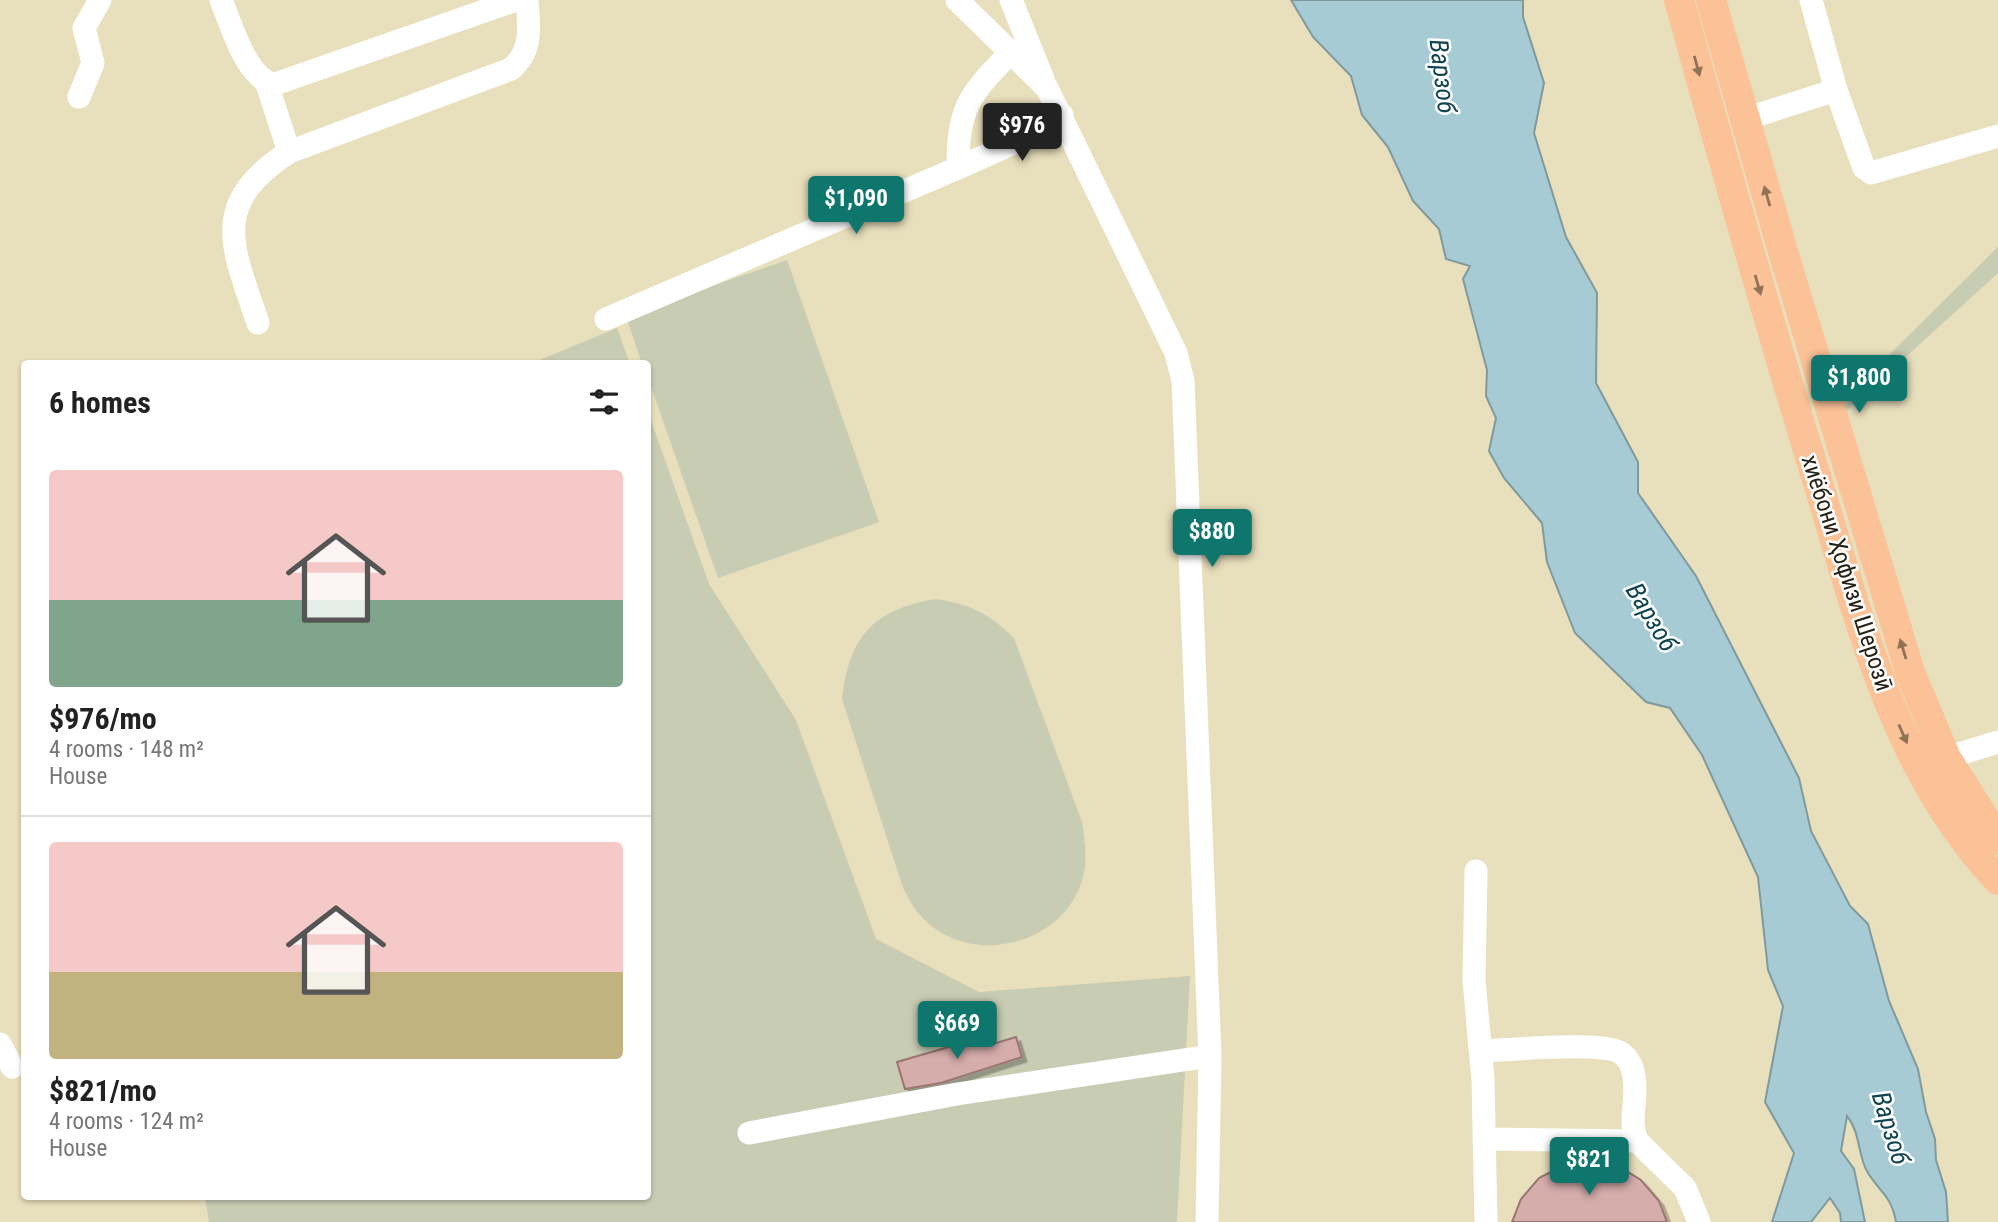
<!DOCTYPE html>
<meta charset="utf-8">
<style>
body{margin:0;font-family:"Roboto Condensed",sans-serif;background:#f2f2f2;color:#222;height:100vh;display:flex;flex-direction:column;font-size:26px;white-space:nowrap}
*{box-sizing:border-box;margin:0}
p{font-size:23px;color:#767676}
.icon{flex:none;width:38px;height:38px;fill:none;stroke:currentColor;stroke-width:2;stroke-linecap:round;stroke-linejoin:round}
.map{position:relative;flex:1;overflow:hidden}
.details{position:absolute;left:21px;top:360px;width:630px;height:840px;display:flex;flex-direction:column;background:#fff;border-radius:7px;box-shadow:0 2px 5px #0004}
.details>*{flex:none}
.price{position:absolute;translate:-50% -60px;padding:0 16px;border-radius:7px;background:#0f766e;color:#fff;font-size:23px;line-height:46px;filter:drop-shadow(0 2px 4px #0008)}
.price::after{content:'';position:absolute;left:50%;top:42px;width:21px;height:16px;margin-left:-10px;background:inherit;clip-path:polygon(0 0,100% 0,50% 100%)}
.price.current{background:#222;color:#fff}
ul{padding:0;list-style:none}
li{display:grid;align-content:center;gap:14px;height:371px;padding:0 28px}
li+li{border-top:2px solid #e0e0e0}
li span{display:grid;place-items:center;height:217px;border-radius:7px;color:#555}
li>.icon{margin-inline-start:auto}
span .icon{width:126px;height:126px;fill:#fffc;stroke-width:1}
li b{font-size:30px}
h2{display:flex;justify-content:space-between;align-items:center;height:84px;padding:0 28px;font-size:30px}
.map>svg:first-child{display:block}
.green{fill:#c8ccb3}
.water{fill:#a6cbd5;stroke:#80999c;stroke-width:2}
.building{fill:#d5adaa;stroke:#9a7572;stroke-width:2;filter:url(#shadow)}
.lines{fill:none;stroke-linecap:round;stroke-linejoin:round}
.minor{stroke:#fff;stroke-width:23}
.major{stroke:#fbc197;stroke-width:30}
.oneway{fill:#917256}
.labels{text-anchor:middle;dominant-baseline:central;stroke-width:5;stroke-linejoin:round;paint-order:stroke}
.street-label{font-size:24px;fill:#272316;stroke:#fff}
.water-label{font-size:26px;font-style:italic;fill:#114552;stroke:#fff}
</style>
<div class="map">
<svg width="1998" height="1222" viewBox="0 0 1998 1222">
<defs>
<filter id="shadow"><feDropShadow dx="4.5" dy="4.5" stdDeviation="0" flood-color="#0004"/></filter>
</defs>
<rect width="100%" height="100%" fill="#e8dfbc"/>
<path class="green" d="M1998,247v26l-155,141 -10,-32 33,-15 5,6z
M787,260l92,262 -161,56 -70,-200v-14h-6l-16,-48z
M617,328l13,36h-100z
M648,412l61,172 87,136 80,219 103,53 211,-16 -13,246h-968l-4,-25h443z
M936,599c34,5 54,15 78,39l68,184c3,20 6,39 0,59 -22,67 -115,87 -162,34 -7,-7 -12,-18 -17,-27l-61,-189c8,-64 31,-89 94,-100z"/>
<path class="water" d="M1291,0h232v17l21,66 -10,50 32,104 31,56 -1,90 42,79v31l58,83 103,202 12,53 39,75 18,18 21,77 29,68 8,43 9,27 1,21 10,32 2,30h-52c-4,-25 -16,-30 -28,-49 -11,-18 -7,-40 -21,-57l-6,35 13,18 11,53h-24l-1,-9 -10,-15 -19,24h-39l22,-69 -29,-51 18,-96 -15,-36 -10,-93 -56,-122 -32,-47 -24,-6 -71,-69 -28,-71 -5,-39 -38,-45 -15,-27 7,-33 -10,-22 1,-26 -24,-91 7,-13 -24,-7 -7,-30 -26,-28 -25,-54 -26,-32 -11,-39 -38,-39z"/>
<path class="building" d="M990,1035l3,9 23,-7 6,20 -81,26 -36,6 -8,-27z
M1591,1160l27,6 23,14 18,21 8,21h-155l9,-23 18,-21 25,-13z"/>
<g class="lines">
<path class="minor" d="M221,0c10,24 26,81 54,84l241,-84
M957,0l90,88 129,265 7,28 27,675 -3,166
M1011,0l32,79
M267,84l22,68
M1836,90l28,78 7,5 127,-37
M79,97l14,-34 -9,-35 16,-28
M1745,119l91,-29 -25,-90
M958,168l69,-31 35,-22
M606,319l352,-151c0,-61 11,-73 53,-116
M258,323c-26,-77 -49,-119 31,-171l222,-83c22,-18 18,-43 16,-69
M1946,758l52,-16
M1476,871l-2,109 9,100 3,142
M0,1044l12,23
M1481,1051c31,-1 111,-9 136,0 10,4 16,15 17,26 4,21 -6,44 3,64l48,47 14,34
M749,1133l208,-39 253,-38
M1484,1139l153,2"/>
<path class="major" d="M1679,0c43,155 86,310 133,463 45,146 79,303 186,417
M1711,0l71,248 128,424 36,86 52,82"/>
</g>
<defs><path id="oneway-solid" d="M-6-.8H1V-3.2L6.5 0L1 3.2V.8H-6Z" transform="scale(1.75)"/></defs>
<g class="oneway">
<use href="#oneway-solid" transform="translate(1697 66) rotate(75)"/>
<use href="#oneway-solid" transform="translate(1767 196) rotate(-106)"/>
<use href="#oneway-solid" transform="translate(1758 285) rotate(74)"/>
<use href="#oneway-solid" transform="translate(1903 649) rotate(-107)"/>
<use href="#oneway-solid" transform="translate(1903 734) rotate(66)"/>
</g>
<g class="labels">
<g class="street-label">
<text transform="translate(1847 573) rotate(72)">хиёбони Ҳофизи Шерозӣ</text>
</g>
<g class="water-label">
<text transform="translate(1443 76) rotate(83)">Варзоб</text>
<text transform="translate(1652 617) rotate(59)">Варзоб</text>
<text transform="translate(1891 1128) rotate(73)">Варзоб</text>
</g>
</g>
</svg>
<b class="price current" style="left:1022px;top:163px">$976</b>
<b class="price" style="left:856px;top:236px">$1,090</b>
<b class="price" style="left:1859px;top:415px">$1,800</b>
<b class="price" style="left:1212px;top:569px">$880</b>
<b class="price" style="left:957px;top:1061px">$669</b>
<b class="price" style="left:1589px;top:1197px">$821</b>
<section class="details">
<h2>6 homes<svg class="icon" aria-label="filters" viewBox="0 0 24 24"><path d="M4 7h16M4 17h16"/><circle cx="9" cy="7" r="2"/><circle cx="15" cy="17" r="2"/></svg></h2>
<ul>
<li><span style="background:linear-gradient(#f6c9c9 60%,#7fa58c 0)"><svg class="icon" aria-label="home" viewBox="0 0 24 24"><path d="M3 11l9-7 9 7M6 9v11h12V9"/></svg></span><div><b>$976/mo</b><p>4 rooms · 148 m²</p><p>House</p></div></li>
<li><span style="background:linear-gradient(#f6c9c9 60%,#c2b280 0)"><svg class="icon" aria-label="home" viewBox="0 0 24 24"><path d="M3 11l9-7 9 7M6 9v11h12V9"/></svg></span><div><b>$821/mo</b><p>4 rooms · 124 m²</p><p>House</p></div></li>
</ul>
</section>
</div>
